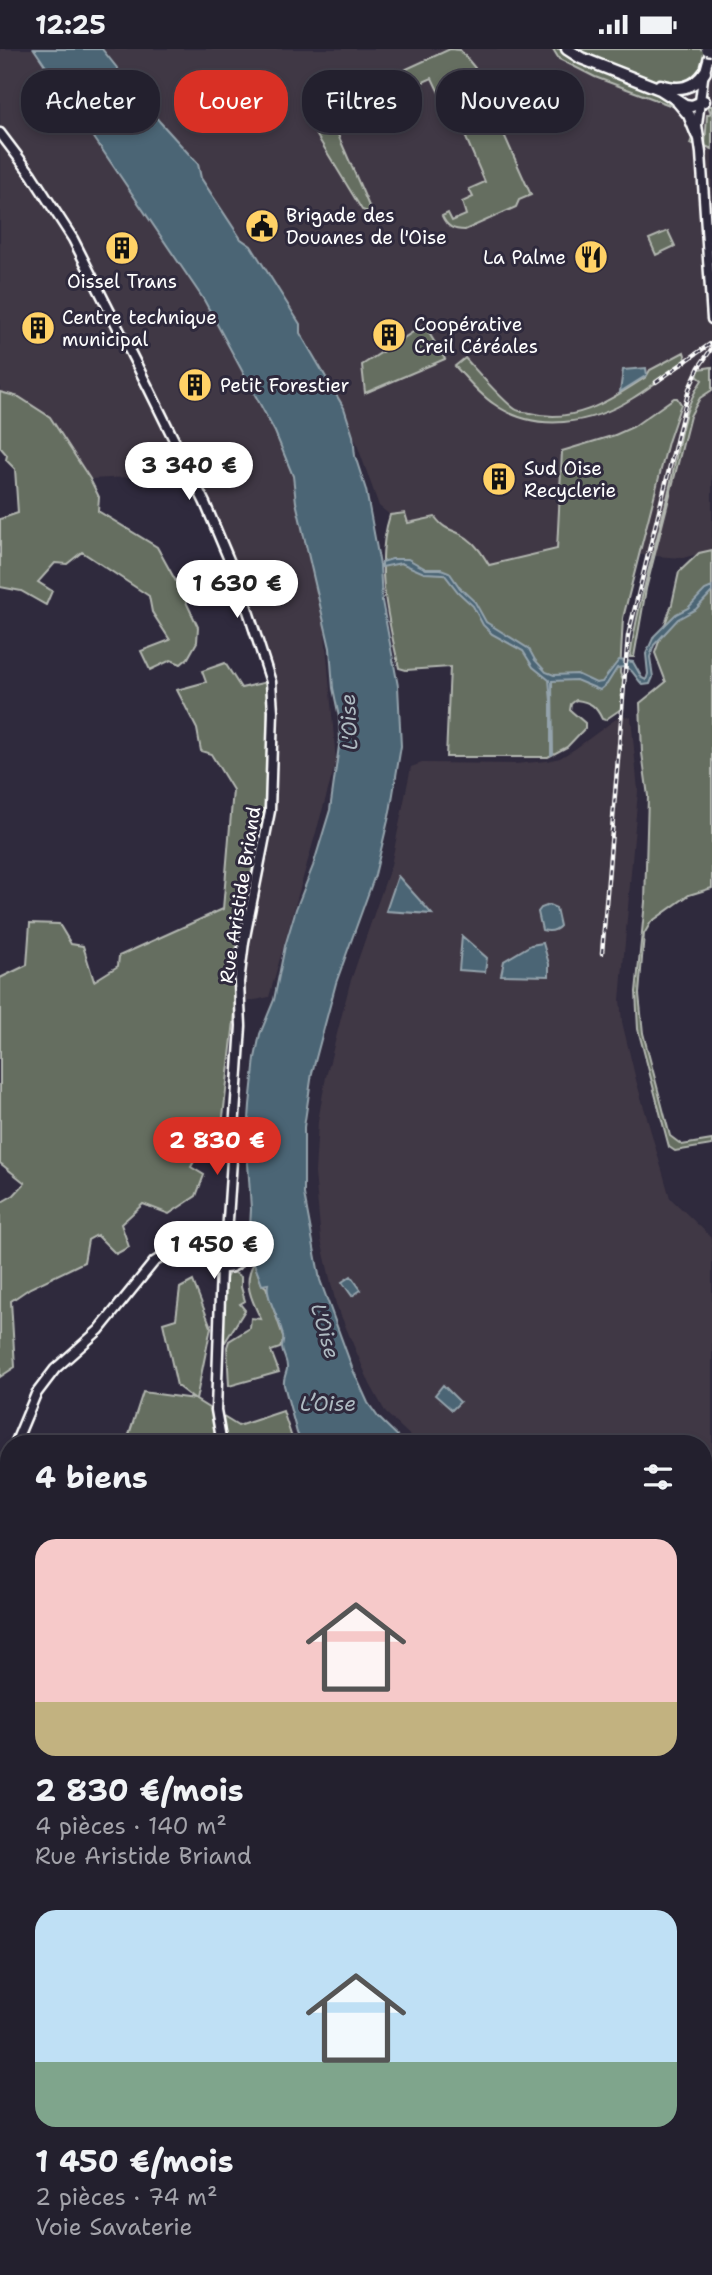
<!DOCTYPE html>
<html lang="fr">
<meta charset="utf-8">
<style>
body{margin:0;font-family:"Shantell Sans",sans-serif;background:#2f2d3a;color:#f1f3f6;height:100vh;display:flex;flex-direction:column;font-size:26px;white-space:nowrap}
*{box-sizing:border-box;margin:0}
p{font-size:23px;color:#a3a3aa}
.icon{flex:none;width:38px;height:38px;fill:none;stroke:currentColor;stroke-width:2;stroke-linecap:round;stroke-linejoin:round}
.map{position:relative;flex:1;overflow:hidden}
.details{position:absolute;left:0px;top:1386px;width:712px;height:840px;display:flex;flex-direction:column;background:#23202e;border-radius:28px 28px 0 0;box-shadow:0 4px 10px #0003,0 0 0 2px #403e4a}
.details>*{flex:none}
.hud{position:absolute;left:21px;top:21px;width:670px;height:63px;display:flex;gap:14px}
.price{position:absolute;translate:-50% -60px;padding:0 16px;border-radius:24px;background:#fff;color:#222;font-size:23px;line-height:46px;filter:drop-shadow(0 2px 4px #0008)}
.price::after{content:'';position:absolute;left:50%;top:42px;width:21px;height:16px;margin-left:-10px;background:inherit;clip-path:polygon(0 0,100% 0,50% 100%)}
.price.on{background:#d93025;color:#fff}
ul{padding:0;list-style:none}
li{display:grid;align-content:center;gap:14px;height:371px;padding:0 35px}
li span{display:grid;place-items:center;height:217px;border-radius:21px;color:#555}
li>.icon{margin-inline-start:auto}
span .icon{width:126px;height:126px;fill:#fffc;stroke-width:1}
li b{font-size:30px}
h2{display:flex;justify-content:space-between;align-items:center;height:84px;padding:0 35px;font-size:30px}
.pill{padding:0 24px;border-radius:28px;background:#23202e;box-shadow:0 4px 10px #0003,0 0 0 2px #403e4a;font-size:24px;line-height:63px}
.pill.on{background:#d93025;color:#fff}
.status{display:flex;justify-content:space-between;align-items:center;height:49px;padding:0 35px;background:#23202e;direction:ltr}
.status svg{height:19px;fill:currentColor}
.map>svg:first-child{display:block}
.built{fill:#413845}
.green{fill:#656e61;stroke:#b2b6b0;stroke-width:2}
.water{fill:#4c6575;stroke:#94a3ac;stroke-width:2}
.lines{fill:none;stroke-linecap:round;stroke-linejoin:round}
.stream{stroke:#94a3ac;stroke-width:2}
.secondary-casing{stroke:#fff;stroke-width:13}
.highway-casing{stroke:#fff;stroke-width:15}
.secondary{stroke:#2f2a3d;stroke-width:8}
.highway{stroke:#2f2a3d;stroke-width:10}
.rail-casing{stroke:#fff;stroke-width:4.5}
.rail{stroke:#2f2a3d;stroke-width:2;stroke-dasharray:5;stroke-linecap:butt}
.highway-bridge-casing{stroke:#fff;stroke-width:15;stroke-linecap:butt}
.highway-bridge{stroke:#2f2a3d;stroke-width:10}
.labels{text-anchor:middle;dominant-baseline:central;stroke-width:6;stroke-linejoin:round;paint-order:stroke}
.poi-label{font-size:19px;fill:#fff;stroke:#2f2a3d;text-anchor:start}
.street-label{font-size:19px;fill:#fff;stroke:#2f2a3d}
.water-label{font-size:21px;font-style:italic;fill:#aebac1;stroke:#2f2a3d}
</style>
<div class="status"><b>12:25</b><svg viewBox="0 0 49 12"><path d="M0 12V9h3v3zM5 12V6h3v6zM10 12V3h3v9zM15 12V0h3v12zM26 1h20v11H26zM47 4h2v5h-2z"/></svg></div>
<div class="map">
<svg width="712" height="2226" viewBox="0 0 712 2226">
<rect width="100%" height="100%" fill="#2f2a3d"/>
<filter id="ink" filterUnits="userSpaceOnUse"><feTurbulence type="fractalNoise" baseFrequency=".0143" numOctaves="2"/><feDisplacementMap in="SourceGraphic" scale="14" xChannelSelector="R" yChannelSelector="G"/><feConvolveMatrix kernelMatrix="1 2 1 2 8 2 1 2 1" color-interpolation-filters="sRGB"/></filter>
<g filter="url(#ink)">
<path class="built" d="M0,0h34l170,251 71,132 18,44 3,26 28,119 12,141 -67,235 -33,7 31,-322 -12,-40 -24,-66 -40,-97 -42,-3 -59,3 -40,-62 -31,-20 -19,-5z
M102,0h454l56,32 58,4 42,-20v485l-29,8 -126,-9 -68,16 -39,-35 -6,-1 -9,-12 -28,6 -2,-10 -15,2 -11,-9 -35,-98 -44,-75v-10l-49,-77 -10,-6 -40,-62 -3,-14 -38,-42z
M620,667l11,1 7,74 -18,209 2,22 14,58 34,118 42,40v365l-8,-5v-154h-285l-33,-31 -16,-29 -34,-80 -15,-64 -6,-67 3,-52 8,-44 24,-94 41,-118 20,-98 11,-4 93,1 32,-3 13,-3 15,-9z"/>
<path class="green" d="M450,0l10,1 15,18 -6,16 -29,11 -8,-17 -11,5 -40,7 -3,-8z
M553,0h10c26,12 107,42 121,62 5,8 11,21 11,31l-3,3 -2,-1 3,-9 -8,-20 -10,-8 -80,-30 -36,-18z
M574,0h126l9,2 -4,17 -14,15 -28,2z
M370,37l4,8 -11,5 3,7 -34,15 40,92 -10,-3 -57,-94z
M397,40h18l5,5 2,7 -18,9 -7,-17 -11,4 1,-3z
M471,40l15,5 45,101 -12,5 -3,7 -51,23c-12,0 -18,-3 -23,-14l6,-3 4,8 14,-6 -4,-13 11,-5 -4,-8 16,-7 -34,-79 18,-8z
M708,57h4v43l-7,-3 2,-31 4,-2z
M668,182l7,15 -19,9 -7,-16z
M424,276l21,34 -80,34 -3,-28z
M684,303l3,10c-19,11 -36,25 -54,36 -41,26 -97,36 -139,6 -15,-10 -27,-25 -39,-38l10,-8c13,14 35,40 50,51 4,3 10,3 15,4 45,12 80,-13 116,-36l4,-7z
M712,318v23l-12,8 -10,18 -44,173 -12,68h-4c9,-61 29,-120 42,-180 7,-33 10,-68 30,-97l-5,-4 2,-7z
M0,343l19,5 31,20 40,62 9,18 -1,14 59,36 22,40 19,40 -1,15 -9,16 -7,6 -10,-4 -21,10 -9,-19 29,-11 -18,-28 -3,-16 -67,-44 -15,12 -12,-1 -17,19 14,9 -6,14 -25,-14 -21,-4v-68l18,-6 -3,-44 -9,-9 1,-5 -7,-8z
M674,349h3l4,6 -13,38 -45,176 -3,55 4,10 -3,26 -16,11 -3,-1c-6,-13 -11,-17 -26,-19l-5,4 -1,6 15,13v5l-18,19 -19,10h-102l4,-90 -44,3 -7,-2c-11,-51 -25,-103 -9,-153l15,-2 3,10 27,-6c13,17 17,10 32,21 10,7 16,17 22,27l68,-16 5,-98 53,-16 18,-8z
M712,501v338l-23,7 -38,27 -7,12 -5,60 4,39 27,103 12,9 30,-5v5l-37,6 -6,-4 -31,-118 -2,-37 9,-90 3,-106 -6,-43 -2,-50 26,-21 -11,-29 17,-49 7,-32 20,-19z
M225,614l16,25 26,-6c1,45 2,92 -4,136l-29,142 -5,1v3l5,2 2,38 -16,139 -18,4 -11,20 13,8 -8,21 -27,18 -26,-10 -22,20 8,23 -13,7 -19,-19 -9,5 -4,22 -54,26 -19,13 4,66 -15,10v-174l14,-8 11,-12 -25,-20v-185l27,-13 3,-42 29,1 12,20 12,2 11,35 24,-15 1,-10 104,-47 10,-119 -22,-36 -10,-3 -4,-22 -20,-39 29,-8 -4,-11z
M213 1202a13 13 0 1 1 26 0a13 13 0 1 1-26 0Z
M254,1214l8,21 4,3 18,52 -4,9 -9,3 8,21 -50,14 -2,-39 2,-6 21,-13 1,-10 10,1c-9,-18 -19,-37 -7,-56z
M229,1224h6l6,4v10l4,14 -5,3 5,6 -20,32h-2l1,-61z
M193,1232l18,46 -15,73 42,26 45,-15 9,27 -4,6h-162l17,-52 51,7 -17,-13 -14,-63 13,-4 4,-31z
M0,1566l8,57 -8,-7z
M11,2217h79l5,9h-95z
M309,2217h169l3,9h-193l3,-6z"/>
<path class="water" d="M34,0h68l58,73 38,42 3,14 40,61 10,7 49,78v9l44,75 9,28 2,20 11,34 14,75 2,36 16,85 3,60 -11,66 -15,63 -39,108 -24,90 -8,54v67l16,86 33,90 15,33 10,14 28,27h-104l-5,-11 -13,-48c-1,-7 2,-10 3,-16 1,-9 -5,-14 -5,-22 0,-3 2,-7 1,-11 -2,-16 -18,-38 -15,-52l-6,1 -8,-22 2,-16 -6,-19 1,-19 -4,-61 3,-43 5,-47 5,-24 14,-34 11,-54 11,-37 17,-43 17,-56 10,-71 -1,-22 -6,-29 -3,-40 -34,-146 -3,-26 -18,-44 -71,-132z
M646,319l1,7 -27,17 3,-22z
M392,510h16l18,10h15l8,3 11,16 15,14 11,20 43,27 6,11 11,12 8,3 23,-1 19,9 6,-1 17,-22 14,2 9,16 4,2 2,-6 -2,-20 8,-18 22,-22 12,-6 17,-18 7,-3v5l-16,17 -18,10 -24,26 -4,12 3,20 -3,7 -7,1c-10,-9 -10,-21 -26,-17l-10,16 -7,6 -24,-10 -24,1 1,73 -2,1v-54l-2,-21 -16,-13 -10,-16 -31,-17 -9,-9 -10,-19 -15,-14 -14,-18 -20,-1 -23,-10 -19,4v-5z
M398,827l34,38 -46,-3z
M549,856l7,3 4,18c-5,6 -11,6 -18,4l-4,-18 3,-4z
M462,887l25,22 -2,14 -26,-2z
M543,894l6,21v12l-48,-1 3,-14 27,-16z
M351,1227l10,14 -9,6 -10,-14z
M443,1336l17,17 -8,8 -17,-15z
M704,1559l8,6v84l-8,-6z
M704,1981l8,3v242h-31v-9h23z
M554,2217h62l-2,1 1,8h-59z
M619,2217h51l-2,9h-44v-6z"/>
<g class="lines">
<path class="stream" d="M1,1724l8,3"/>
<g class="secondary-casing">
<path id="secondary" d="M711,0l-8,29 -6,47 4,28 11,166
M0,84l31,41 42,65 75,148 57,116 35,83 31,96 2,29 -3,100 -26,131 -5,40 2,44 -14,208
M209 1202a17 17 0 1 1 34 0a17 17 0 1 1-34 0Z
M221,1219l-5,142 6,34
M15,1395l21,-50 19,-25 44,-39 55,-68 19,-12 23,-10 14,4
M0,1430l2,1 7,-23
M486,2217l2,9"/>
</g>
<g class="highway-casing">
<path id="highway" d="M567,0l14,9 79,31 25,16 7,1 12,-5
M660,36c19,6 33,4 45,-13
M678,53l11,13 8,20"/>
</g>
<use href="#secondary" class="secondary"/>
<use href="#highway" class="highway"/>
<g class="rail-casing">
<path id="rail" d="M656,333l54,-38
M602,904l26,-317 61,-247 10,-22 13,-19"/>
</g>
<use href="#rail" class="rail"/>
<g class="highway-bridge-casing">
<path id="highway-bridge" d="M707,0l5,1"/>
</g>
<use href="#highway-bridge" class="highway-bridge"/>
</g>
</g>
<defs>
<g id="civic-disc" transform="scale(1.75)"><circle r="9.5" fill="#ffd166" stroke="#2f2a3d"/><path d="M-.6-6.5H3V-4.5H.6V-3L4-1V1h2V6H-6V1h2V-1L-.6-3ZM-1.2 2.5V6h2.4V2.5Z" fill="#111"/></g>
<g id="building-disc" transform="scale(1.75)"><circle r="9.5" fill="#ffd166" stroke="#2f2a3d"/><path d="M-4-6H4V6H1V3H-1V6H-4ZM-2.5-4.3h1.7v1.8h-1.7ZM.8-4.3h1.7v1.8H.8ZM-2.5-1h1.7V.8h-1.7ZM.8-1h1.7V.8H.8Z" fill="#111"/></g>
<g id="restaurant-disc" transform="scale(1.75)"><circle r="9.5" fill="#ffd166" stroke="#2f2a3d"/><path d="M-5-6h1v4h1v-4h1v4h1v-4h1v5L-1.5 .5V6h-2V.5L-5-1ZM5-6V6H3V1.5H1.5Q1.5-4 5-6Z" fill="#111"/></g>
</defs>
<g fill-rule="evenodd">
<use href="#civic-disc" x="262" y="177"/>
<use href="#building-disc" x="122" y="199"/>
<use href="#restaurant-disc" x="591" y="208"/>
<use href="#building-disc" x="38" y="279"/>
<use href="#building-disc" x="389" y="286"/>
<use href="#building-disc" x="195" y="336"/>
<use href="#building-disc" x="499" y="430"/>
</g>
<g class="labels">
<g class="poi-label">
<text x="286" y="166">Brigade des<tspan x="286" dy="22">Douanes de l'Oise</tspan></text>
<text x="566" y="208" text-anchor="end">La Palme</text>
<text x="122" y="232" text-anchor="middle">Oissel Trans</text>
<text x="62" y="268">Centre technique<tspan x="62" dy="22">municipal</tspan></text>
<text x="414" y="275">Coopérative<tspan x="414" dy="22">Creil Céréales</tspan></text>
<text x="220" y="336">Petit Forestier</text>
<text x="524" y="419">Sud Oise<tspan x="524" dy="22">Recyclerie</tspan></text>
</g>
<g class="street-label">
<text transform="translate(240 846) rotate(-81)">Rue Aristide Briand</text>
</g>
<g class="water-label">
<text transform="translate(349 673) rotate(-93)">L'Oise</text>
<text transform="translate(325 1282) rotate(74)">L'Oise</text>
<text x="328" y="1355">L’Oise</text>
</g>
</g>
</svg>
<b class="price" style="left:189px;top:453px">3 340 €</b>
<b class="price" style="left:237px;top:571px">1 630 €</b>
<b class="price on" style="left:217px;top:1128px">2 830 €</b>
<b class="price" style="left:214px;top:1232px">1 450 €</b>
<div class="hud">
<a class="pill">Acheter</a>
<a class="pill on">Louer</a>
<a class="pill">Filtres</a>
<a class="pill">Nouveau</a>
</div>
<section class="details">
<h2>4 biens<svg class="icon" aria-label="filters" viewBox="0 0 24 24"><path d="M4 7h16M4 17h16"/><circle cx="9" cy="7" r="2"/><circle cx="15" cy="17" r="2"/></svg></h2>
<ul>
<li><span style="background:linear-gradient(#f6c9c9 75%,#c2b280 0)"><svg class="icon" aria-label="home" viewBox="0 0 24 24"><path d="M3 11l9-7 9 7M6 9v11h12V9"/></svg></span><div><b>2 830 €/mois</b><p>4 pièces · 140 m²</p><p>Rue Aristide Briand</p></div></li>
<li><span style="background:linear-gradient(#bfe0f5 70%,#7fa58c 0)"><svg class="icon" aria-label="home" viewBox="0 0 24 24"><path d="M3 11l9-7 9 7M6 9v11h12V9"/></svg></span><div><b>1 450 €/mois</b><p>2 pièces · 74 m²</p><p>Voie Savaterie</p></div></li>
</ul>
</section>
</div>
